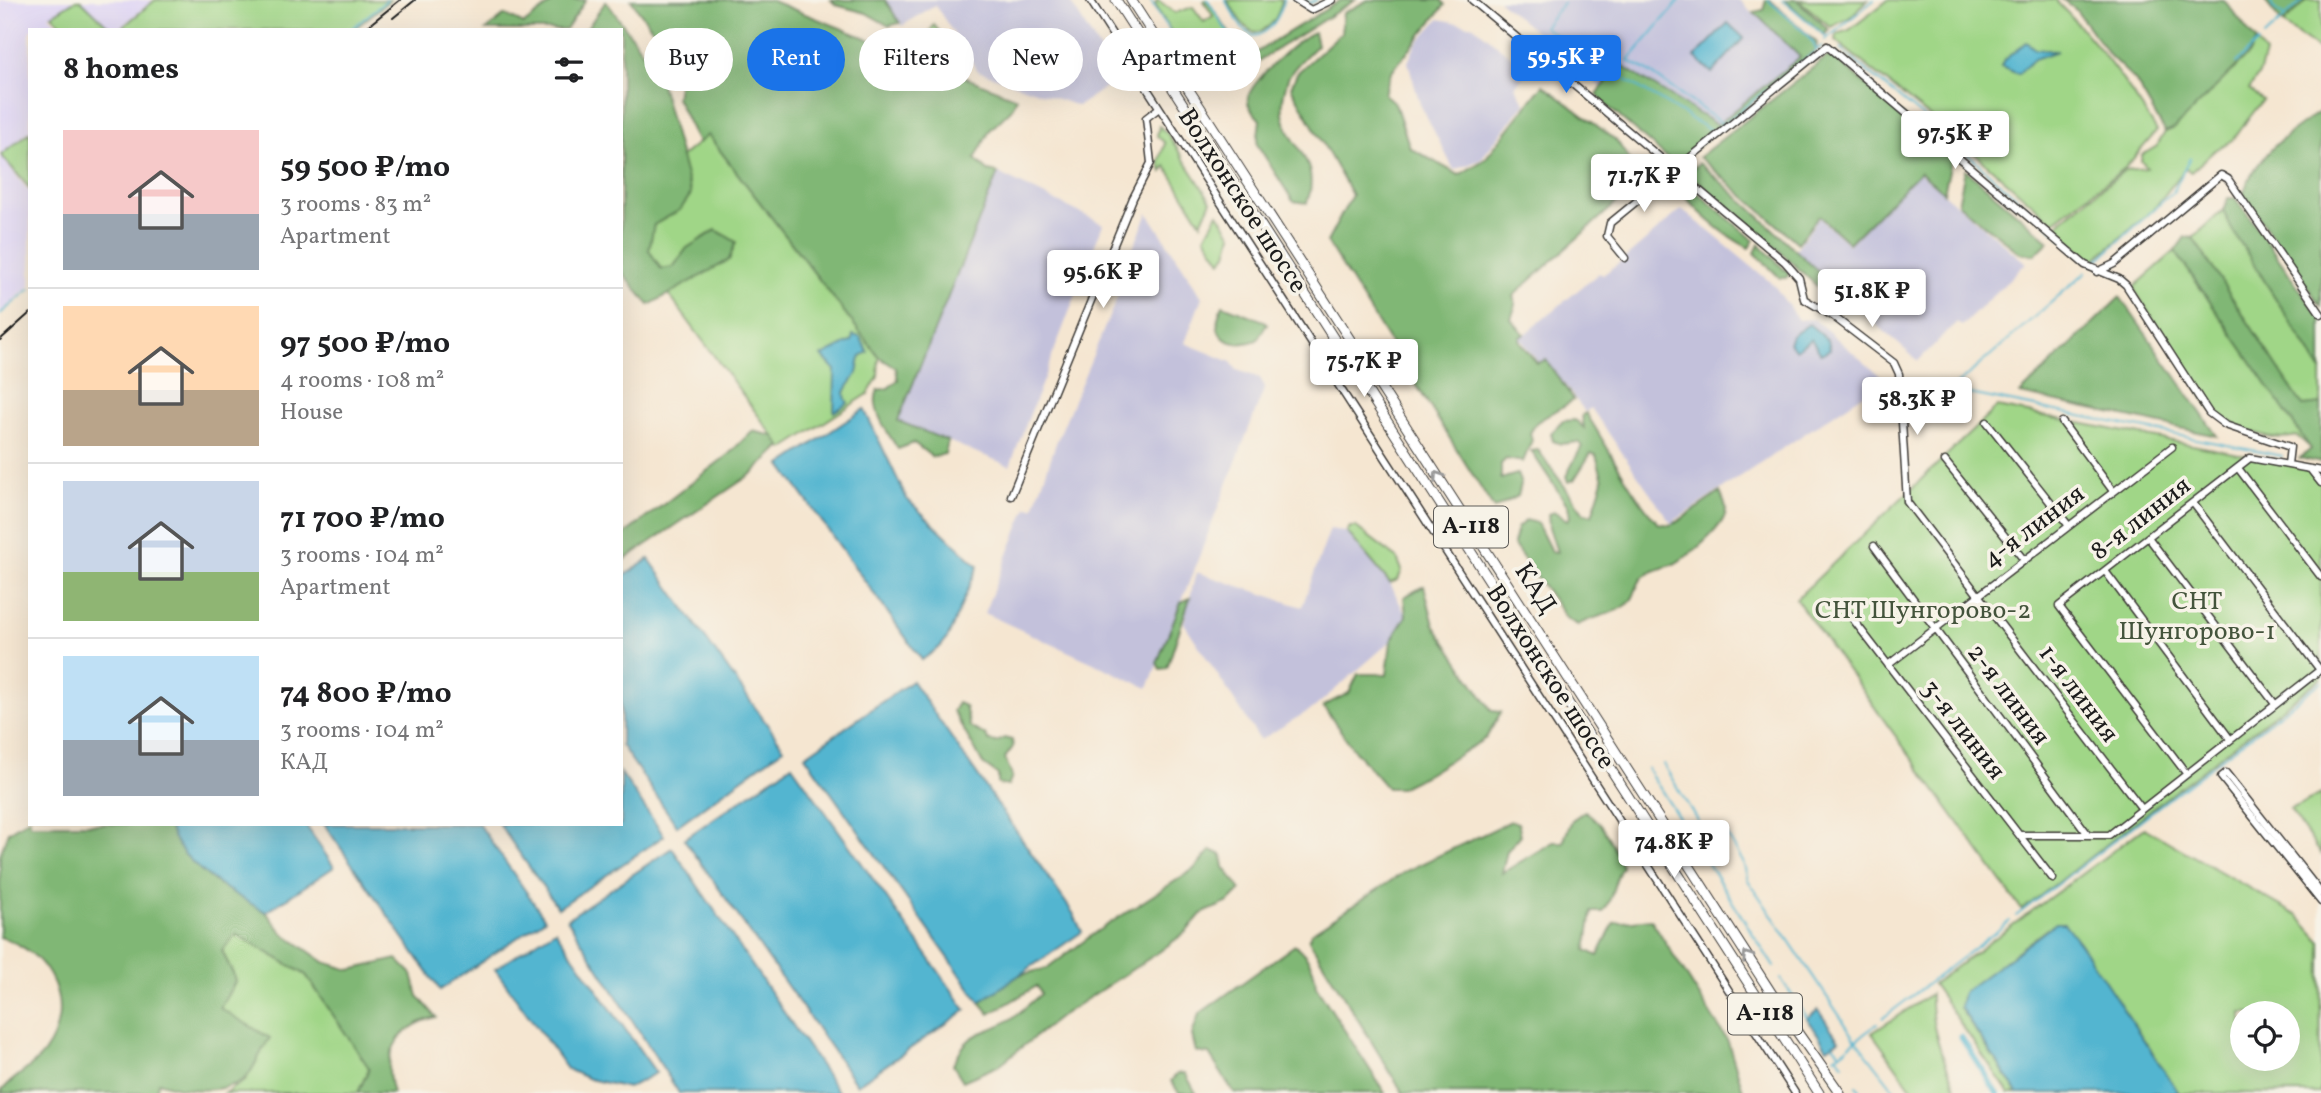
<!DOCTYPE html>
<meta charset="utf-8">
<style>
body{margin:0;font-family:Vollkorn,serif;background:#f6f6f6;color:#202124;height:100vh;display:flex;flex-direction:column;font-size:26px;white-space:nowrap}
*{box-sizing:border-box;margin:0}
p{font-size:23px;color:#757577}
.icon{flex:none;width:38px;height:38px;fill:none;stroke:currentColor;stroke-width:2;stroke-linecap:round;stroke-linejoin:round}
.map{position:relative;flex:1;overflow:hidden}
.details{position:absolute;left:28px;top:28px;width:595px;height:798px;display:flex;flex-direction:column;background:#fff;border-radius:0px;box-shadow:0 7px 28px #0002}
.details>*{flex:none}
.top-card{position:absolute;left:644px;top:28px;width:665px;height:63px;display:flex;gap:14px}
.fabs{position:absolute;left:2230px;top:1001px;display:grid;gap:14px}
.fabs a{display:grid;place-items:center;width:70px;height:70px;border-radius:50%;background:#fff;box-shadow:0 7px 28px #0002;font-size:35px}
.price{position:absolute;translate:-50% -60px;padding:0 16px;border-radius:7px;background:#fff;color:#222;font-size:23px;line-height:46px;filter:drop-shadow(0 2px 4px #0008)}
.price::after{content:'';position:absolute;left:50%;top:42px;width:21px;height:16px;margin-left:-10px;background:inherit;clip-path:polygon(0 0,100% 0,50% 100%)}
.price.on{background:#1a73e8;color:#fff}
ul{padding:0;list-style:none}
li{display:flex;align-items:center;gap:21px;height:175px;padding:0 35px}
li+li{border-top:2px solid #e0e0e0}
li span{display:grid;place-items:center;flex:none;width:196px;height:140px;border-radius:0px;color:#555}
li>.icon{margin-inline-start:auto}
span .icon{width:84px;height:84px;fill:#fffc;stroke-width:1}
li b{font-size:30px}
h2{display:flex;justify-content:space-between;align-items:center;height:84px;padding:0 35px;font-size:30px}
.pill{padding:0 24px;border-radius:32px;background:#fff;box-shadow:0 7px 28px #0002;font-size:24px;line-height:63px}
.pill.on{background:#1a73e8;color:#fff}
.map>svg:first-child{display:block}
.built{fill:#dfd5f5}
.industrial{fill:#c3c1db}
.green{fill:#a0d687;stroke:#5e7952;stroke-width:2;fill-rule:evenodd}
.forest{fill:#80b774;stroke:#4e6a48;stroke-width:2}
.water{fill:#52b5d0;stroke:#376876;stroke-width:2}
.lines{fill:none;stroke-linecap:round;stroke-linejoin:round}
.stream{stroke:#52b5d0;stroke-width:2}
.canal{stroke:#52b5d0;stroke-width:6}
.minor-casing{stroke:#3d3a37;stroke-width:9}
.highway-casing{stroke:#3d3a37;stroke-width:11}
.minor{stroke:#fff;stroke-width:6}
.highway{stroke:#fff;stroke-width:9}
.rail{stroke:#1c1c1c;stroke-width:2}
.oneway{stroke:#999}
.labels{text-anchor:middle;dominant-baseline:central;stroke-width:7;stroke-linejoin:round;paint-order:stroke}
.shield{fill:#f7f3e8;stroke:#5e5c59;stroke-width:2}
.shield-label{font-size:24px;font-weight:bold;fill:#1c1c1c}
.street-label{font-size:26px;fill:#1c1c1c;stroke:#f7f3e8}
.park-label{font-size:26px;fill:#44543c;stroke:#f7f3e8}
</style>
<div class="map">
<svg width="2321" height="1093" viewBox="0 0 2321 1093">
<rect width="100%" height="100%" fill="#f7f3e8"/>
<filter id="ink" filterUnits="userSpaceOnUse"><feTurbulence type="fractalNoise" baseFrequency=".0143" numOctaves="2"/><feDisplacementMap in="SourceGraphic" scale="14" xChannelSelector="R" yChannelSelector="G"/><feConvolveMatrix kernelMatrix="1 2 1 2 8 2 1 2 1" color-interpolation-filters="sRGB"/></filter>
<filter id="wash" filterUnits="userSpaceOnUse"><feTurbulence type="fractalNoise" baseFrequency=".00686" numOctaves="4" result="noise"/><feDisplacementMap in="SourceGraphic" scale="28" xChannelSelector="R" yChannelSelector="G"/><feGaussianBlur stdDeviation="1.57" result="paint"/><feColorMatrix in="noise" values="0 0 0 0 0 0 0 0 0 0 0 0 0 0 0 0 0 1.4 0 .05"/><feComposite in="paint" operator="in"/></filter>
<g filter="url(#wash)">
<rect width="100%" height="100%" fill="#f5e6d1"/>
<path class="built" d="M0,0h74l-25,16 14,14h-33v100l-30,25 30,38v93l-30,26z
M77,0h76l-36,30h-9z"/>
<path class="industrial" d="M885,0h184l49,79 -40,27 -100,-35 -43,-66 -33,21z
M1498,0h241l62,57 -84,68 -96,-60 -20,22z
M1439,19l35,7 55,45 -14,15 10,17 -45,57 -26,10 -34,-66 -12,-42 8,-18z
M998,173l105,51 -93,242 -112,-45z
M1919,173l107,90 -64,63 -5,-4 -39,39 -124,-109 25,-34 30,27z
M1682,209l92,76 24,35 16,-1 71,61 -214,143 -80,-115 -6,4 -39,-53 -8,3 -18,-24 79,-65 4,2 22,-17z
M1148,213l54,84 -17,46 46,19 6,8 23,8 5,9 -117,301 -164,-75 43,-106 7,1 22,-65 77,-183 -3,-5z
M1330,529l17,3 43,51 16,33 -15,25 -76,66 -55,33 -76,-117 12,-51 106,35z"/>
<path class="green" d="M76,0h5l31,30h-45l-15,-15z
M155,0h235l-37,30h-234z
M1158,0l17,13 18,-6 11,15 9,-6 -9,-15 3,-1 33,49 -2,3 -41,22 -38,-62 -4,-9z
M1227,0h55c-3,16 -11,30 -28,33l-11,-8z
M1799,0h69l-19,18 -18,9z
M1888,0h167c40,40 72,83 102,131l-31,36 -73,55 -86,-75 -131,-106 1,-7 12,-4z
M2307,0h14v46l-3,3 -35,-25z
M934,25l23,28 -4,6 -40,-13 -3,-5 17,-5z
M2256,41l9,13 -6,20 -10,16 14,10 -31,40 -18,11 -23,21 -6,-3 -33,42 -59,50 -33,-28 -4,-5 6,-8 63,-50 22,-2 -6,-7 1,-6 15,-9 8,-14 10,-5 74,-73z
M1159,126l8,7 44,68 -10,22 -35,-57 -4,6 -3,-10 6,-19 -8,-7z
M30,132v57l-29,-34z
M708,135l171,222 -1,20 -10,17 -85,55 -114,-154 -48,-90z
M2223,210l98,160v34l-18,3 -110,-169z
M1218,213l14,22 -5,19 -6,7 -16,-24z
M2175,251l137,198 -15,-13c-29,7 -64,-9 -87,-28l-77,-120z
M1997,407l324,63v208l-299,232 -226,-311z
M1350,527h6l41,31 5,12 -4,10 -8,3 -43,-51z
M2321,794v60l-31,-45z
M2144,828l154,88 23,26 -1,151h-174l11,-34 -93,-136 -17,6 -84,64 -3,15 58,85h-9l-76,-109zM2242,1013h45v46h-45z
M236,934l70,41 64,93 -12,25h-133l21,-13 -26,-72 16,-28 -14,-29z
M1931,994c-1,37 13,66 27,99h-43l-43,-60z"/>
<path class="forest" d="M556,0h30l-20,30h-80l19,-15 19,9z
M631,0h139l247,98 -6,12 -21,20 -15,29 13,12 10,2 -100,248 50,20 -3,13 -13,3 -18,-14 -16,6c-9,-14 -29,-41 -20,-59l10,-2 10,-8 -2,-12 -17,-11 -171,-222 -10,8 -22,-46 3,-18 9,-2z
M831,0h54l15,23 -11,3 -23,-13 -30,-8z
M1341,0h14l-122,77 -13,3 1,-6z
M1368,0h73l4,5 -54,67 -7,22 11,9 15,45 49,27 26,-16 58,-74 74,56 25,39 -129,116 3,8 -5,15 13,15 -5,4 1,4 17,21 9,-3 28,40 -37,22 -7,11 2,7 -9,22 -17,-3 -5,5v15l16,-5 4,10 -3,12 -24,13 -167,-267 25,-47 -61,-108 6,-14 44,-40 2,-20z
M1766,0h4l47,43 -1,7 -132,108 -8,4 -8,-3 -62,-54 -9,-11 23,-29 97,60 83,-68 -46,-45 9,-2z
M1785,0h12l32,30 -5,5z
M2063,0h161l32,41 -7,13 -74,74 -10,4 -30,-52 -25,-24 -35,-47z
M2264,0h43l-24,24z
M606,1l52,72 33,121 -11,16 -26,15 -5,25 12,19 12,-2 14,-19 29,-18 20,12 -7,18 -80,45 -28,-34v-241h-35z
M1314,32l3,13c-9,9 -19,18 -26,28 -4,5 -5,13 -7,20 -11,49 41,58 23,110l-14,-2 -36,-57 3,-24c-6,-7 -14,-14 -12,-23 5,-17 50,-59 66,-65z
M1828,56l8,3 116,98 -8,36 -24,-21 -71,71 -30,-27 -21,27 -99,-86z
M2321,111v195l-78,-112c13,-39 45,-61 78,-83z
M1699,163c54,45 102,93 153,140l-1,4 -7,2 -8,-5 -79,-74 -63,-52 -5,-6z
M1965,169l84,72 -14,14 -15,-2 -62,-49z
M1678,184h9l67,56 -5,8c-24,-12 -59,-40 -71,-64z
M2228,198h8l85,121v51l-90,-142 -8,-18z
M2185,237l8,1 110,168 18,-2v59l-21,-5 11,-9 -136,-198z
M1759,244l30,30 -3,4h-6l-25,-25z
M2120,297l97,139 -197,-42z
M1223,305l41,16 3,3 -10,16c-29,11 -50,-6 -34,-35z
M1586,413c24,37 43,78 72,110l12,2 7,-3 43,-30c3,8 9,17 4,26 -8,15 -31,35 -46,44 -11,6 -25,7 -35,15 -8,8 -7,21 -15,27 -14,11 -35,12 -50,21l-11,-6 -54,-75 4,-16 9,-8 11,3 14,28 6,1 -8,-24 -1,-14 7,-2 12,8 3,-3 -2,-11 -37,-55 7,-1 46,63 8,2 11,-35 -7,-25 -5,-2 -17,27 -6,2 -2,-6 16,-30 -4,-4 -17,2 -8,-3 -2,-8 12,-12 12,-1 9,8 -2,-13z
M752,431l22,5 7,10 -28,27 -132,89v-25l108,-83z
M1424,586l10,39 58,86 9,1 -15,26 -58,36 -28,14h-13l-32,-37 -32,-45 26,-13 9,-19h29l4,-33 15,-25 -2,-19z
M1190,598l-23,70 -7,1 -3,-6 24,-61z
M958,703l7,3 5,21 15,8 4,6 8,1 7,-4 8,2 1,7 -8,11 7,18 -4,10 -10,-2v-9l-15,-11 -30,-53z
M1585,811c18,11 29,36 37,56 -10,15 -8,31 -19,45h-11l-6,38 12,6 16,-33 37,-4 77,123 16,51h-341l-94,-153 2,-7 95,-62 105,-50 7,2 3,12 -14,16 -5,22 51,-31h10l9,-22z
M30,818v6h140v6l12,19 20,22 16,13 48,28 17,21 41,29 26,8 47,-11 15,15 6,22 18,21c-39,10 -55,37 -43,76h-35l11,-25 -63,-93 -70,-41 -14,17 14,29 -16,28 50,30c-9,12 -14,27 -23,39 -19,16 -62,16 -88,5l-4,11h-155c11,-16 31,-23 44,-40 33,-45 8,-101 -44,-116v-82l8,-23z
M1211,850l11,5 2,12 17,23 -12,12 -28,12 -14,17 -28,21 -98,64 -63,50 -35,15 -10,-16c16,-38 30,-28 58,-46 10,-7 20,-17 30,-25l-4,-8 -47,28 -10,-12 39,-27 29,-7 48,-36 98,-63z
M1295,945c14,12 20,23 21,41l69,107h-151l-25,-39 -13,-2 -4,-17 7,-21z
M1185,1073l11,20h-17l-8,-12 6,-7z"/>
<path class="water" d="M1728,23l16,15 -32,35 -17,-16z
M2026,42l9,7 22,2 -23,8 -16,15 -17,-7 3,-7z
M1809,324l19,16 2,9 -9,5 -10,-15 -15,11 -7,-7 3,-7z
M853,335l7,2 8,15 -7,4c-3,6 -2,11 -4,17 -4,11 -18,17 -9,30l-14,9 1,-42 -13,-14 30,-15z
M864,409l43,90 71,67 -30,71 -7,9 -19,14 -141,-195z
M649,559l135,189 -107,78 -56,-81v-167z
M912,681l161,232 9,19 -102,70 -175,-246z
M792,765l174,245 -109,75 -173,-246z
M621,773l43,63 -106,72 -59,-84h122z
M169,824h136l29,43 -68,45c-30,-16 -91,-50 -97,-88z
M324,824h155l66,95 -105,71z
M672,848l167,245h-160l-112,-174z
M2056,923h8l17,22 98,148h-161l-58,-86 3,-15z
M555,930l101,143 -28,15 -39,-9 -22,-10 -72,-100z
M1818,1010l21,30 -12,8 -20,-30z"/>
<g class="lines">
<path class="stream" d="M1150,0l47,76 40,-28 -29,-48
M1225,0l17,28 11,8c18,-2 27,-20 31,-36
M1304,0l6,3 7,-3
M1680,0l-52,61 17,8 78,55
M1768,0l41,36 7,13
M1783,0l44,38
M2270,0l3,8 13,8
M1563,3l-19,24 61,40
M350,30l37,-30
M2264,37l39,-37
M1825,40l49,-40
M1840,49l110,90 143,126
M2236,63l22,-21
M1615,73l98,59
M1696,146l126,-100
M2094,264l79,-72 17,-34
M0,314l30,-25
M1910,382l372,74
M1953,388l133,-116
M1663,764l36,59 6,7h19l19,32 5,18 108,160 41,53
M1647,768l127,199
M2016,916l305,-234
M1781,979l26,38
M1883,1018l127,-97
M1833,1045l6,7
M1850,1045l27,-21
M1835,1057l13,-10
M1838,1057l5,7
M1856,1086l7,7"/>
<path class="canal" d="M1961,1037l36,56"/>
</g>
</g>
<g filter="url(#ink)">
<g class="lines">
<g class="minor-casing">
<path id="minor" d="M1090,0l705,1093
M1295,0l16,10 21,-10
M1472,0l313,262 14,16 5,21 30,18 60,46 5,11 8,128 235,307
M1625,258l-18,-22 3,-13 217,-177 258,219 34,14 7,6 83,128 16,12 65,22 -2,17
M2097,272l17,-8 107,-89 7,4 93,135
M1987,422l82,104
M2062,422l51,69
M1945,461l79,99
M2238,468l83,109
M2310,469l11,14
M1011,496l122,-298 18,-35 -5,-45 13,-10
M2193,503l127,167
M2148,537l127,167
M1874,546l213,287
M2105,571l125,168
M1842,605l211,274
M1888,665l284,-218
M2186,773l-127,-167 191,-148 71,13
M2020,835h89l212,-166
M2321,893l-95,-120 -5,4 100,125"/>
</g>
<g class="highway-casing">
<path id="highway" d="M1116,0l703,1093
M1131,0l657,1019 52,74"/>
</g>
<use href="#minor" class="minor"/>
<use href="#highway" class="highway"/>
<path class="rail" d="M393,18l22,-18
M363,30l37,-30
M0,340l30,-27"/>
</g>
<defs><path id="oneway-chevron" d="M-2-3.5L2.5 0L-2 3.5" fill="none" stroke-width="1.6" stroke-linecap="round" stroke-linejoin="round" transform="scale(1.75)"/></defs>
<g class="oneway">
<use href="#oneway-chevron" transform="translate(1438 476) rotate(-123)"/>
<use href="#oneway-chevron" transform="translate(1747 956) rotate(-123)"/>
</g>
</g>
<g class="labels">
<g class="shield">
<rect x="1434" y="506.5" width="74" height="41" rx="5"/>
<rect x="1728" y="993.5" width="74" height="41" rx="5"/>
</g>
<g class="shield-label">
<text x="1471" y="527">А-118</text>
<text x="1765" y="1014">А-118</text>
</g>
<g class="street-label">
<text transform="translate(1242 201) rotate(57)">Волхонское шоссе</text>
<text transform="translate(2141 519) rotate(-38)">8-я линия</text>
<text transform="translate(2034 527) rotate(-37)">4-я линия</text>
<text transform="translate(1535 589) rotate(57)">КАД</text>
<text transform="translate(1550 677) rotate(57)">Волхонское шоссе</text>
<text transform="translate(2078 694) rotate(53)">1-я линия</text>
<text transform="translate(2008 695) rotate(53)">2-я линия</text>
<text transform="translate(1963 730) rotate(52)">3-я линия</text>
</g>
<g class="park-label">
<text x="2197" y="602">СНТ<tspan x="2197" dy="30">Шунгорово-1</tspan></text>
<text x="1923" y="611">СНТ Шунгорово-2</text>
</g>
</g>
</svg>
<div class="fabs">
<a><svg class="icon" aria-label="locate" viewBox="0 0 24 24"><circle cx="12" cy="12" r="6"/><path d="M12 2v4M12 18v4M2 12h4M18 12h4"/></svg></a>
</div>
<b class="price on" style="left:1566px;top:95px">59.5K ₽</b>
<b class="price" style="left:1955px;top:171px">97.5K ₽</b>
<b class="price" style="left:1644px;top:214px">71.7K ₽</b>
<b class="price" style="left:1103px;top:310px">95.6K ₽</b>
<b class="price" style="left:1872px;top:329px">51.8K ₽</b>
<b class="price" style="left:1364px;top:399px">75.7K ₽</b>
<b class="price" style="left:1917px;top:437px">58.3K ₽</b>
<b class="price" style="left:1674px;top:880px">74.8K ₽</b>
<div class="top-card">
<a class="pill">Buy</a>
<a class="pill on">Rent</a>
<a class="pill">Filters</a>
<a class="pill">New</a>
<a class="pill">Apartment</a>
</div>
<section class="details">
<h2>8 homes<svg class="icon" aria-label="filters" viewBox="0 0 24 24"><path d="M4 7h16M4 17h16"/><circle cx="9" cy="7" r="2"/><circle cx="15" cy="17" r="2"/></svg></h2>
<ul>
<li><span style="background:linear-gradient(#f6c9c9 60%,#9aa5b1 0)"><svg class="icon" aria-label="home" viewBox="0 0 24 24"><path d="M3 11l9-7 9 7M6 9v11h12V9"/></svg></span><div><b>59 500 ₽/mo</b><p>3 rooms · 83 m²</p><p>Apartment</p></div></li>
<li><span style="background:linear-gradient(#ffd9b3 60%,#b9a48a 0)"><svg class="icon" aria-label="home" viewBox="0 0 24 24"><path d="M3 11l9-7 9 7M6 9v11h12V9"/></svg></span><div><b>97 500 ₽/mo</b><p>4 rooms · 108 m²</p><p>House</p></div></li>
<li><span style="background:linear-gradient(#c9d6e8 65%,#8fb573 0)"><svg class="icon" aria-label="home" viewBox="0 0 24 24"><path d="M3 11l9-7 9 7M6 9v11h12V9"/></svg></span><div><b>71 700 ₽/mo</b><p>3 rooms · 104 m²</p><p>Apartment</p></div></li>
<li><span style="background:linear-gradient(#bfe0f5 60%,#9aa5b1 0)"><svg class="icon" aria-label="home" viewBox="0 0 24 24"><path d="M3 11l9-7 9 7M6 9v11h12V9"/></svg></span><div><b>74 800 ₽/mo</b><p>3 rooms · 104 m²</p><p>КАД</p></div></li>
</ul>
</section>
</div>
